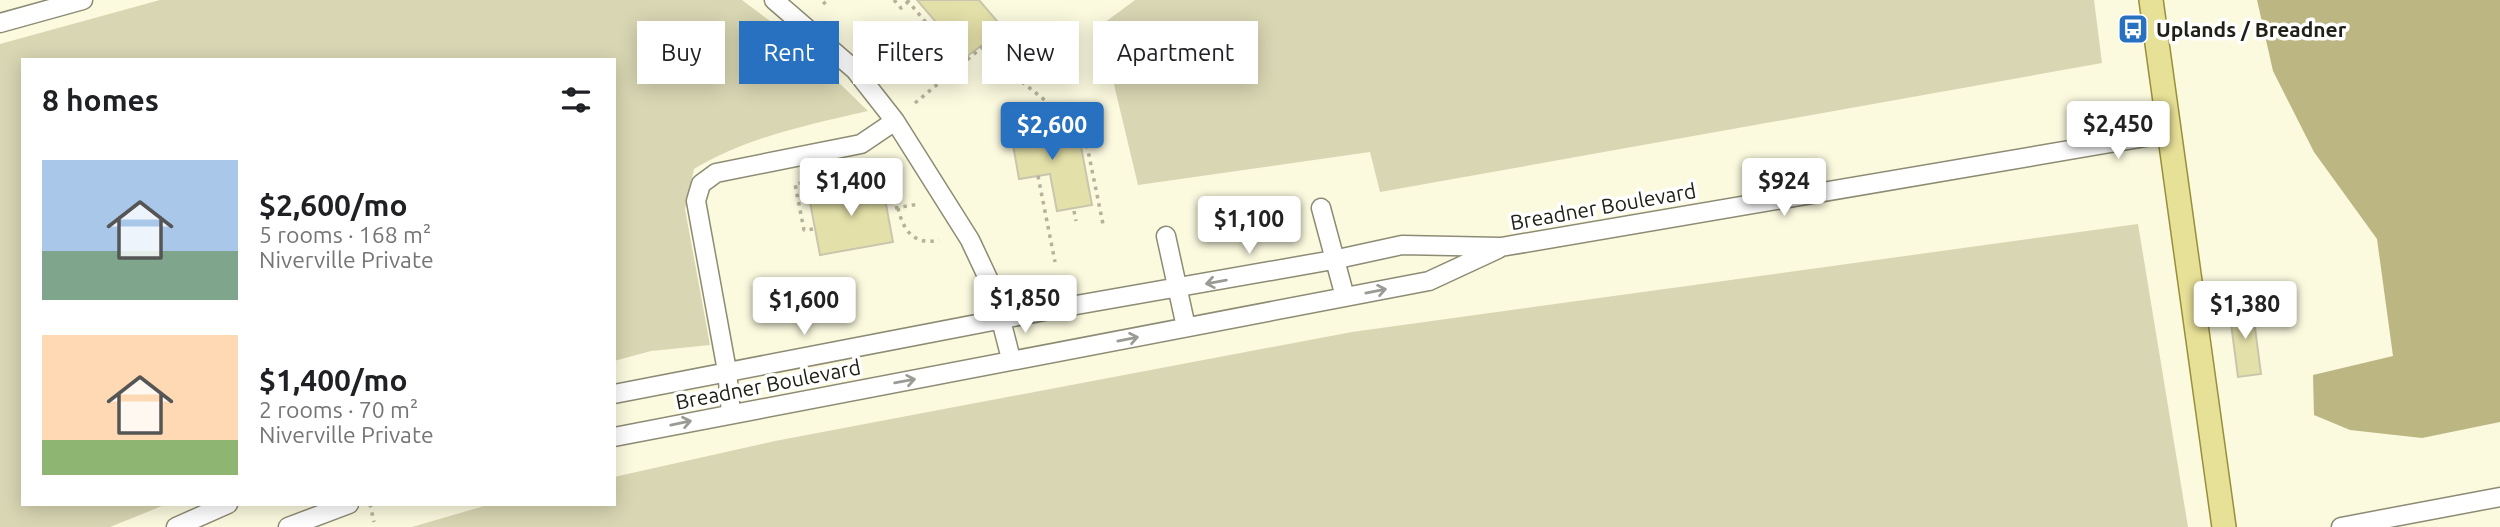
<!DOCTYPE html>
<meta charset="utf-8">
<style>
body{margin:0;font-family:Ubuntu,sans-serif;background:#f6f6f6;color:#202124;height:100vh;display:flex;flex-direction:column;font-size:26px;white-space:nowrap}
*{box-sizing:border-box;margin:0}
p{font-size:23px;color:#757577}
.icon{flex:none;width:38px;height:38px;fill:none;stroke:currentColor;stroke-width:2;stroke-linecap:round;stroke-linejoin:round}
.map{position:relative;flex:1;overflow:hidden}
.details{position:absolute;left:21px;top:58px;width:595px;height:448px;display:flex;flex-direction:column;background:#fff;border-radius:0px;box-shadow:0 4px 18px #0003}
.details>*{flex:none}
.top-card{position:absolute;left:637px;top:21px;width:665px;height:63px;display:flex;gap:14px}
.price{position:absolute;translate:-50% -60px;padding:0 16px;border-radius:7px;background:#fff;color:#222;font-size:23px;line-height:46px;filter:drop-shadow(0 2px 4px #0008)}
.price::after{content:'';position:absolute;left:50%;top:42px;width:21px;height:16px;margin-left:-10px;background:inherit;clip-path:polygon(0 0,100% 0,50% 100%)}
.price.active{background:#2871c1;color:#fff}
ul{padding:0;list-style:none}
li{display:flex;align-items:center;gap:21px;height:175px;padding:0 21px}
li span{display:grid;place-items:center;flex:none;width:196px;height:140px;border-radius:0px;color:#555}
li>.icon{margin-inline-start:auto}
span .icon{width:84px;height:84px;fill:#fffc;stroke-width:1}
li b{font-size:30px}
h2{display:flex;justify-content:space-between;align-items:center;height:84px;padding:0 21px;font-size:30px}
.chip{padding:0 24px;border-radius:0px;background:#fff;box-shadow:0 4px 18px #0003;font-size:24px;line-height:63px}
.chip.active{background:#2871c1;color:#fff}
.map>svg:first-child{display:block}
.green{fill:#d9d6b3}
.forest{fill:#bcb782}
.building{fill:#e4e0a9;stroke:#c8c6ac;stroke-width:2}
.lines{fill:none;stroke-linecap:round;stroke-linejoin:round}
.minor-casing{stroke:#8d8b73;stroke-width:21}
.major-casing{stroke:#978f3c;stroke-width:26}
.path{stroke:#b4b29c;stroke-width:3.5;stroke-dasharray:3.5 5;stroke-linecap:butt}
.minor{stroke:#fff;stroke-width:18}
.major{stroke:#e7e097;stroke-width:23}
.oneway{stroke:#9b9b96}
.labels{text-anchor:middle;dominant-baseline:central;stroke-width:7;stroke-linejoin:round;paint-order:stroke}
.poi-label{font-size:21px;font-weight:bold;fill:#212016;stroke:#fff;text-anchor:start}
.street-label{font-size:21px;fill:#212016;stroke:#fff}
</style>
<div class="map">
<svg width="2500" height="527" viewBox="0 0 2500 527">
<rect width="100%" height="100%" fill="#fbf9de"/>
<path class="green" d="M160,0h582l52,39 74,72c-61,14 -120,26 -174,58l-9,40 25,136 -59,6 -37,10v-301h-591v444h144l-57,23h-110v-483z
M1135,0h959l8,63 -722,129 -10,-40 -232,33 -38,-159z
M2138,224l50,303h-1776l79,-23h123v-27l161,-36 577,-109z"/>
<path class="forest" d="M2257,0h243v422l-78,16 -72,-8 -36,-15 -1,-40 80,-19 -16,-117 -63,-87 -41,-81z"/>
<path class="building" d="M917,0h62l25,29 -38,28z
M1049,117l4,24 26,-5 13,69 -35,6 -7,-37 -31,5 -9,-51z
M867,178l3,13 13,-3 10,54 -73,13 -10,-53 17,-4 -2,-7 6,-1 -1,-5z
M2252,305l9,69 -23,3 -9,-69z"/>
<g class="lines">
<g class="minor-casing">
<path id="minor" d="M774,0l81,70 40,51 75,119 23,49 18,70
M0,23l83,-23
M1321,208l24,89
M1166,236l20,91
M614,394l451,-87 268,-47 69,-15 99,2 668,-114
M731,413l-4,-42 -31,-170 5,-17 15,-11 145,-29 34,-23
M614,437l815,-156 69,-32
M176,527l52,-23
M288,527l61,-23
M2341,527l159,-30"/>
</g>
<g class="major-casing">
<path id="major" d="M2151,0l73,527"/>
</g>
<path class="path" d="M894,0l7,8 7,-6
M907,0l55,65
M823,4l5,-4
M915,103l71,-59 32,35 66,52 19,93
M1038,176l17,86
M895,208l24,-4
M898,208c5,22 16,38 41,32
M1074,211l2,10
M813,229l-9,1 -9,-46 103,-19
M370,504l4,18"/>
<use href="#minor" class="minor"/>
<use href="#major" class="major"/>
</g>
<defs><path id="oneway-shaft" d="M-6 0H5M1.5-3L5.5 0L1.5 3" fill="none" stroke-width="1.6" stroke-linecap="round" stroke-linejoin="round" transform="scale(1.75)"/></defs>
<g class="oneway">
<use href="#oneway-shaft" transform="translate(1216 282) rotate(170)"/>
<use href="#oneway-shaft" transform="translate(1376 291) rotate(-11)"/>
<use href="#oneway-shaft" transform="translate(1128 339) rotate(-11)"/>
<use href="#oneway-shaft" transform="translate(905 381) rotate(-10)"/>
<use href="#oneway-shaft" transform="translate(681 423) rotate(-12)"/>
</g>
<defs>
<g id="bus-square" transform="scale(1.575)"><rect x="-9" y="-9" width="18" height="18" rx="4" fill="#2871c1" stroke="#fff"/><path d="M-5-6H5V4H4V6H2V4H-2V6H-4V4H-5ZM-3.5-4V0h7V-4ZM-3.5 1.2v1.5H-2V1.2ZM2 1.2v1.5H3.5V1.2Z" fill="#fff"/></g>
</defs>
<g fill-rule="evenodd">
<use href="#bus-square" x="2133" y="29"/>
</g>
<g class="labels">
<g class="poi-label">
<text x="2156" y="29">Uplands / Breadner</text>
</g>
<g class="street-label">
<text transform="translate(1603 206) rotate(-10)">Breadner Boulevard</text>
<text transform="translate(768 384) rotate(-11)">Breadner Boulevard</text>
</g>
</g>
</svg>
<b class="price" style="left:2118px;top:161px">$2,450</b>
<b class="price active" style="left:1052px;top:162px">$2,600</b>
<b class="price" style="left:851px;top:218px">$1,400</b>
<b class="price" style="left:1784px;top:218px">$924</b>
<b class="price" style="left:1249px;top:256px">$1,100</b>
<b class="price" style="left:1025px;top:335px">$1,850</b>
<b class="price" style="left:804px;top:337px">$1,600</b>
<b class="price" style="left:2245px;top:341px">$1,380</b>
<div class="top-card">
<a class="chip">Buy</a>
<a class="chip active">Rent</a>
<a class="chip">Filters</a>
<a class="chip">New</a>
<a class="chip">Apartment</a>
</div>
<section class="details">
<h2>8 homes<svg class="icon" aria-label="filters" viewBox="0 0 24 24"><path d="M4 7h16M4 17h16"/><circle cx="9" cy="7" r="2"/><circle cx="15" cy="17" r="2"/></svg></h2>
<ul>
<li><span style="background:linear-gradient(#a9c7e8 65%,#7fa58c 0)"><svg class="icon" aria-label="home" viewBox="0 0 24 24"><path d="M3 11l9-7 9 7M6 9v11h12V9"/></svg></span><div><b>$2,600/mo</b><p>5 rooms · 168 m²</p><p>Niverville Private</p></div></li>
<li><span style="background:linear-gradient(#ffd9b3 75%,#8fb573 0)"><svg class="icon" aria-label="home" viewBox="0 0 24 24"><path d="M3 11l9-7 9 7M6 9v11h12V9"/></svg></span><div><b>$1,400/mo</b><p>2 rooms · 70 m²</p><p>Niverville Private</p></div></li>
</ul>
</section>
</div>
